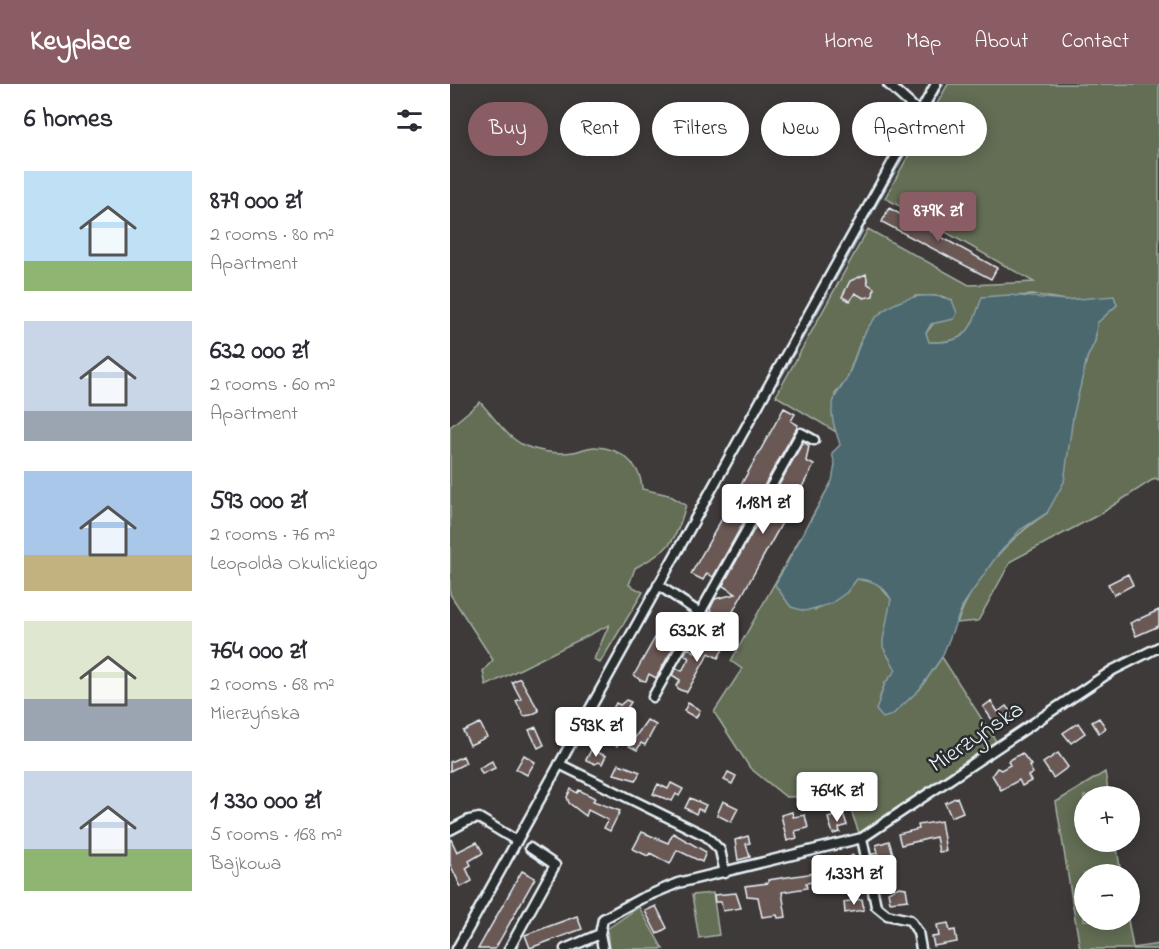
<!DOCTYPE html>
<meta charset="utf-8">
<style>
body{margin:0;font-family:"Indie Flower",sans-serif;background:#f7f7f7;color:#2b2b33;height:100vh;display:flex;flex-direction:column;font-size:22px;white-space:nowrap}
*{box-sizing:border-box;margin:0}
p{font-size:20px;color:#7c7c81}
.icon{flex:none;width:33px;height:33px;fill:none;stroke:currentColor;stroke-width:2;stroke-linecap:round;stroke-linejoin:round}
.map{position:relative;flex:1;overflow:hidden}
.side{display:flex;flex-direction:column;background:#fff;width:450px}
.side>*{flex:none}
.banner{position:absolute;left:18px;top:18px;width:570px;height:54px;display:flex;gap:12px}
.tools{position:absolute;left:624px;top:702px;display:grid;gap:12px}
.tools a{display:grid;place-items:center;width:66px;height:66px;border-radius:50%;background:#fff;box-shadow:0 3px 15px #0003;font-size:30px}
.price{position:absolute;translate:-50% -51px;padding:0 14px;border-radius:6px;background:#fff;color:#222;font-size:20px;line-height:39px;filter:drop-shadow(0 2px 3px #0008)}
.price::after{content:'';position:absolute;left:50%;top:36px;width:18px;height:14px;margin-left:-9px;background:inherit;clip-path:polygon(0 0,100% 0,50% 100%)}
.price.current{background:#8a5d65;color:#fff}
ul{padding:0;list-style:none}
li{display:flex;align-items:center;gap:18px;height:150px;padding:0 24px}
li span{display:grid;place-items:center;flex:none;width:168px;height:120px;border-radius:0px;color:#555}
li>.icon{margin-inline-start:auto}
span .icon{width:72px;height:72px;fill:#fffc;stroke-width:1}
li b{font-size:26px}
h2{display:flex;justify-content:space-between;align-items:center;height:72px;padding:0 24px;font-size:26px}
.pill{padding:0 21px;border-radius:27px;background:#fff;box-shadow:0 3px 15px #0003;font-size:21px;line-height:54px}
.pill.current{background:#8a5d65;color:#fff}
header{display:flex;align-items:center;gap:36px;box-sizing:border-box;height:84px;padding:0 30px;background:#8a5d65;color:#fff}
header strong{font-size:28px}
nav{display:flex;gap:33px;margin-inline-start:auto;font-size:21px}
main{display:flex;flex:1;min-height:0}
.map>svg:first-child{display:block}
.green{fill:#646e55;stroke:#a6b0a6;stroke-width:1.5}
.water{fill:#4b686e;stroke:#8a9fa5;stroke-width:1.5}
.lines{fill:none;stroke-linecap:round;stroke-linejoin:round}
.stream{stroke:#8a9fa5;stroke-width:2}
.building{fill:#6b5954;stroke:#e8f1f8;stroke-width:1.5}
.minor-casing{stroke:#e8f1f8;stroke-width:13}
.minor{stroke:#2a2d2e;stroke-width:8}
.labels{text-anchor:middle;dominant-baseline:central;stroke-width:5;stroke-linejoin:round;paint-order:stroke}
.street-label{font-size:24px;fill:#e8f1f8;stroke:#2a2d2e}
</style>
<header>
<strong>Keyplace</strong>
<nav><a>Home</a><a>Map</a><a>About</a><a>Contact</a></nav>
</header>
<main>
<section class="side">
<h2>6 homes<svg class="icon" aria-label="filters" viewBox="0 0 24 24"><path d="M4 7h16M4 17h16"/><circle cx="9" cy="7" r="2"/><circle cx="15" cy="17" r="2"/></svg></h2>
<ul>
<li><span style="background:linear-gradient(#bfe0f5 75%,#8fb573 0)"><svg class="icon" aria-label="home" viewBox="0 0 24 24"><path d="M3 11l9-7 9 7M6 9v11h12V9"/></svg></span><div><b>879 000 zł</b><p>2 rooms · 80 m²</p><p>Apartment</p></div></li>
<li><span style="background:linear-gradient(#c9d6e8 75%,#9aa5b1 0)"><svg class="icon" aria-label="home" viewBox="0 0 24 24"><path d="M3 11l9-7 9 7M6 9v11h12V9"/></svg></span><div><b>632 000 zł</b><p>2 rooms · 60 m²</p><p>Apartment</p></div></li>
<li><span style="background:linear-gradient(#a9c7e8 70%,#c2b280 0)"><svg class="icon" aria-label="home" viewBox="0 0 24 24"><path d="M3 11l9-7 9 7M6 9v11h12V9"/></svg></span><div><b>593 000 zł</b><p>2 rooms · 76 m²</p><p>Leopolda Okulickiego</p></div></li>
<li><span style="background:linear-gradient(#dfe7d0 65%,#9aa5b1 0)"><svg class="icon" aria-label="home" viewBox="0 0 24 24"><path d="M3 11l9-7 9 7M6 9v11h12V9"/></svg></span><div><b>764 000 zł</b><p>2 rooms · 68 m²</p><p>Mierzyńska</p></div></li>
<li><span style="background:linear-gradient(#c9d6e8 65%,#8fb573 0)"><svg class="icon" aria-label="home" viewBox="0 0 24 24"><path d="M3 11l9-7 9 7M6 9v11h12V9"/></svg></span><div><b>1 330 000 zł</b><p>5 rooms · 168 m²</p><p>Bajkowa</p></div></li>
</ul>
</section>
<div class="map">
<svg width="709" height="865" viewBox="0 0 709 865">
<rect width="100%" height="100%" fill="#3e3a39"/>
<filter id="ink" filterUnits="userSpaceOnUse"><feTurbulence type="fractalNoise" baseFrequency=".0167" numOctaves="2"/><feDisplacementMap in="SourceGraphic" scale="12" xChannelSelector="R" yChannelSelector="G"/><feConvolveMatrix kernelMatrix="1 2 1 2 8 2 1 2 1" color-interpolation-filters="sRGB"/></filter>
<g filter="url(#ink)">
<path class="green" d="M498,0h211v396l-4,-2 -55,36 -89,47 -33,60 -21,2c16,-45 50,-84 90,-110l40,-155 8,-17 2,-18 20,-18 -3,-8 -48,3 -30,-5 -53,2c-12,32 -14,47 -55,45l-2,-9 26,-33 -11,-4h-26l-53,41 -16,44 -11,13 -2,26 3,12 -60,-36 92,-167 101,56 65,-3 -149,-84z
M30,318c15,16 29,40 51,46 13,4 29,6 42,4 8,-1 15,-6 23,-5 24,1 45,17 46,42l27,6 17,10c-12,40 -15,43 -51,63l-6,17 14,7 -43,71 -6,-4 15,-34 -123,61 -3,-15 10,-11 -43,-66v-167z
M382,397l-17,129 31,-17 11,-14 20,4 14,16 -4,56 8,10 1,6 -11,12 -6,17 40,-10 23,-33 54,84 -137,92 -16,-45 -12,8 -45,1 -36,-29 -36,-56 28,-43 -11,-8z
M655,688l4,24h-25v46h32l5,32h-37v46h44l5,28 26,-4v5h-79l-24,-147z
M263,809l6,42 -20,3 -7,-43z
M189,823l24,42h-54l-2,-20z"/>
<path class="water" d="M559,211l57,5 48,-4 3,9 -20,18 -2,18 -8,17 -14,59 -9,65 -17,31 -27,17 -24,27 -33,48 -21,52 -23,33 -27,25 -9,3 -7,-8 9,-27 11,-13 -13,-23v-7l8,-41c-8,-14 -18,-19 -34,-20l-11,14 -16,11 -25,7 -14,-4 -16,-22 57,-104 3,-16 -3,-12 8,-8c-3,-12 -9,-23 -8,-36 1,-13 8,-18 14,-29 7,-13 10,-29 17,-43 15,-34 55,-49 89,-37l5,13 -3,6 -23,5 -5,9 3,9c39,2 42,-13 53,-45z"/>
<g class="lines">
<path class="stream" d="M481,22l12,-22
M419,134l50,-90
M385,196l28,-50
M327,300l51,-91"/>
</g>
<path class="building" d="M439,124l108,60 -6,11 -109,-57z
M416,190l2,10 6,4 -1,8 -9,2 -9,-5 -5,8 -8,-4 8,-16z
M334,324l11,6 -4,7 7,4 -2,4 -83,148 -6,-4 -4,7 -12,-6z
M355,359l4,3 -3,15 8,4 -83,150 3,1 -2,11 -20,-14 -2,-4 5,-10 21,-5 -13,-8 1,-3 78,-139z
M678,490l5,11 -19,10 -6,-11z
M709,526v16l-23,10 -6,-13z
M214,538l11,7 -3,4 6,6 -22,39 -7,-4 -3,7 -6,-1 -6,-5z
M269,554l8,4 -9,16 -9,-5 -22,39 -7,-2 -4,-4 4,-6 -8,-5 4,-7 6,3 7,-13 -5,-3 4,-7 7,4 4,-6 3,1 15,-5z
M70,594l19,33 -8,4 -7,1 -8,-15 5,-2 -9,-17z
M176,616l5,2 -8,13 -5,1 2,5 -7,13 -7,-3 3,-8 -3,-2 10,-18 4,2z
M541,617l7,11 8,-6 8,10 -16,12 -15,-21z
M238,619l12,7 -4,8 -12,-7z
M649,634l7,10 -7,5 -7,-11z
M197,636l9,5 -11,20 -4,-2 -4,7 -8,-4z
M30,639l7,14 -17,8 -7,-14z
M628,639l7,10 -14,10 -8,-10z
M86,643l8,18 -6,3 -9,-18z
M163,650l8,4 -4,8 -8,-4z
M141,666l15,6 -4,8 -3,-2 -4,2 -9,-4z
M572,669l9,12 -2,1 4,7 -5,3 3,5 -9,5 -3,-6 -18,10 -9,-15 5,-7 4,2 9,-5 -2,-4z
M608,669l10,14 -15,11 -10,-15z
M74,671l11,7 -8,13 -11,-6z
M13,672l3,7 -16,8v-9z
M42,677l3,7 -13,6 -3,-6z
M169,680l21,8 -4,8 -22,-6z
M278,688l8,4 -4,8 -8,-4z
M221,699l12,6 -4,7 -3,-2 -4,7 -19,-7 5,-10 10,5z
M121,705l6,4 2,-3 16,8 -2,3 27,10 -10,20 -6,-3 4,-8 -20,-10 -2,6 -17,-13 -2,-6z
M507,713l6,15 -12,5 -6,-14z
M240,714l16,7 -3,6 -5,-2 -2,5 -11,-6z
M273,717l15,7 -7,14 -14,-7z
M342,728l1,5 12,-2 3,13 -13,3 2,7 -10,3 -6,-26z
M393,729l4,12 -8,3 1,4 -7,2 -5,-16z
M491,737l5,30 -7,1 -3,-15 -35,8 -3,-11 21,-5 -1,-4z
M192,748l26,11 5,-10 33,19 -4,10 -25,-12 -7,14 -20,-11 -2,3 -15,-7z
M298,752l2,7 -4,1 4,13 -12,3 -3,-20z
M0,753l7,15 20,-10 6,11 -14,8 2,4 -5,3 6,13 -11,6 -11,-23z
M439,757l5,16 -21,5 -1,-8 6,-1 -2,-8z
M403,771l4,11 4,-1 2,11 -57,7 1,5 -25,4 4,25 -8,1 -1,-3 -15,2 -4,-20 -11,-1 -2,-10 23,-3v-3l47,-7 -1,-3 13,-3v2z
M72,787l13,7 -40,71h-17z
M449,803l7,1 2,12 -18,2 -2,-10z
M286,809l5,15 -18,3 -2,-9h-6l-1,-7z
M412,815l2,11 -19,3 -1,-11z
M206,822l11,22 -10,6 -12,-23z
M127,832l5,13 -52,19 -5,-13z
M498,839l2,8 5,-1 2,12 -23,4 -2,-9 7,-1 -2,-11z"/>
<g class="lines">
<g class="minor-casing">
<path id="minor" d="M438,0l32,29
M280,549l-30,-20 101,-180 13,7
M203,613l47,-84 -42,-28
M109,680l147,72 14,14 5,23
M0,746l19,-10 10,-2 38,23
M412,754l14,68 11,9 23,5 8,12 3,17
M7,865l479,-865
M59,865l46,-84 -25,-17
M115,865l35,-15
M153,865l-3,-15 3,-15 37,-20 38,-16 184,-45 251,-168 46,-23"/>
</g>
<use href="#minor" class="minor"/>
</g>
</g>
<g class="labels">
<g class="street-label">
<text transform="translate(527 654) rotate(-34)">Mierzyńska</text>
</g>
</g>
</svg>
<div class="tools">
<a>+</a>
<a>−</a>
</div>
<b class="price current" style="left:488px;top:159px">879K zł</b>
<b class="price" style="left:313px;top:451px">1.18M zł</b>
<b class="price" style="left:247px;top:579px">632K zł</b>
<b class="price" style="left:146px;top:674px">593K zł</b>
<b class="price" style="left:387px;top:739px">764K zł</b>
<b class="price" style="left:404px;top:822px">1.33M zł</b>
<div class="banner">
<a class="pill current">Buy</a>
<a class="pill">Rent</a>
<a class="pill">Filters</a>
<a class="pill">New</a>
<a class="pill">Apartment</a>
</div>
</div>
</main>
